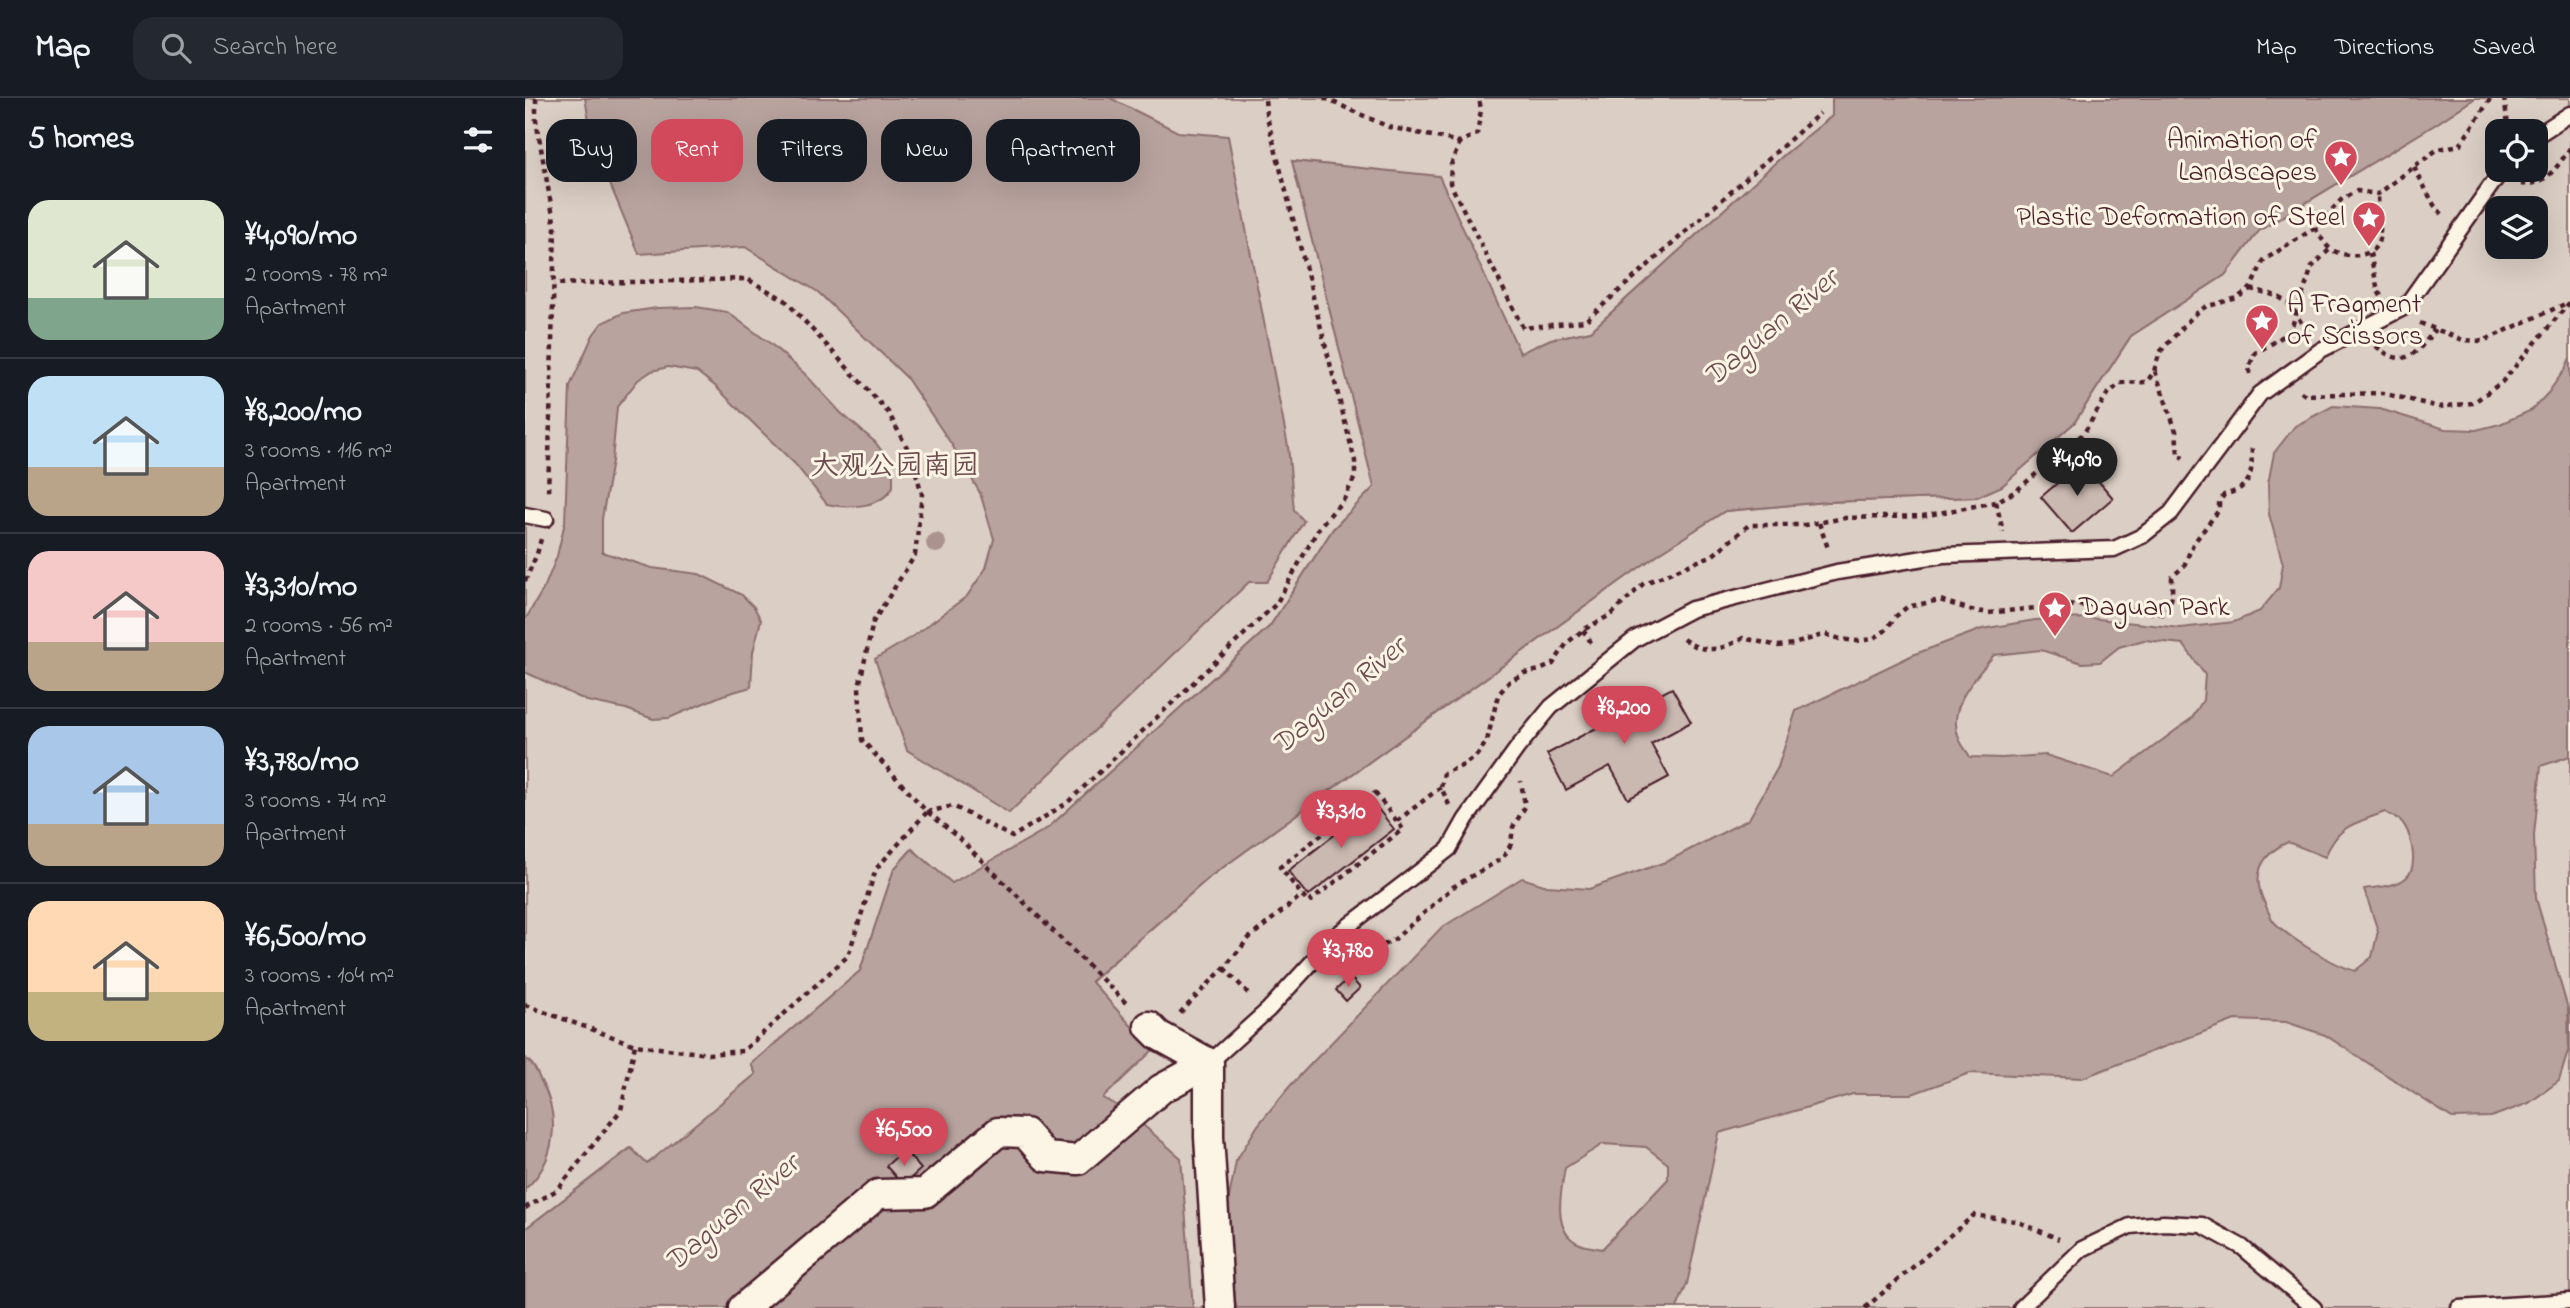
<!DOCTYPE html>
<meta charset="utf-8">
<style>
body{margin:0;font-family:"Indie Flower","LXGW WenKai TC",sans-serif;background:#242831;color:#f1f3f6;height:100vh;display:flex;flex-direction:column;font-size:26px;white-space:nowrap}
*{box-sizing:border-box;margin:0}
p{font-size:23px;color:#9ea1a6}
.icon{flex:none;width:38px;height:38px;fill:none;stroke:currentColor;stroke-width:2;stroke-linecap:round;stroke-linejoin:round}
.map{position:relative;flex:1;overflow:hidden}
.side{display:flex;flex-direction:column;background:#171b24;width:525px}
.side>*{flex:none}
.guide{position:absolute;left:21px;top:21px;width:665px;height:63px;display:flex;gap:14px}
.controls{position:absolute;left:1960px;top:21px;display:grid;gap:14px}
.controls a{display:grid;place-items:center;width:63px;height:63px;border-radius:14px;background:#171b24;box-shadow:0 7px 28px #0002;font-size:35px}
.price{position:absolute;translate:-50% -60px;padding:0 16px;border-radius:24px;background:#d1495b;color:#fff;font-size:23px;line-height:46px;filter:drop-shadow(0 2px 4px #0008)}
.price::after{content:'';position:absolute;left:50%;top:42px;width:21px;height:16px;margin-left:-10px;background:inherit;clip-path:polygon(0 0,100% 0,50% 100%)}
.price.active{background:#222;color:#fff}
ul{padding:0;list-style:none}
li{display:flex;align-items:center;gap:21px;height:175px;padding:0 28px}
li+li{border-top:2px solid #363941}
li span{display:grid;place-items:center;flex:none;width:196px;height:140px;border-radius:21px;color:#555}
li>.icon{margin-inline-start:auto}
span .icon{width:84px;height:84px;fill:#fffc;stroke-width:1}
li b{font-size:30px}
h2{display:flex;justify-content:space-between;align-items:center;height:84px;padding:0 28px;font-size:30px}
.tag{padding:0 24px;border-radius:21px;background:#171b24;box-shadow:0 7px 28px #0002;font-size:24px;line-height:63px}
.tag.active{background:#d1495b;color:#fff}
header{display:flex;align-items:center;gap:42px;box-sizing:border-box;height:98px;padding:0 35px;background:#171b24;border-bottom:2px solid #363941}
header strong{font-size:33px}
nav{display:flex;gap:38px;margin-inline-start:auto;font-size:24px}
.search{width:490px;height:63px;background:#242831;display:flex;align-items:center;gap:18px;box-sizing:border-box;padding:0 24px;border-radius:21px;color:#9ea1a6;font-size:26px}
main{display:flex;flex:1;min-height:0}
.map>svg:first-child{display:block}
.green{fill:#dbcec4;stroke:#927678;stroke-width:2;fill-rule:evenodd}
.water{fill:#b8a39e;stroke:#8c6e70;stroke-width:2;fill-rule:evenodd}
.building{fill:#cab9b1;stroke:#4a1f2b;stroke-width:2}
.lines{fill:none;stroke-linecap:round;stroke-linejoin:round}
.lane-casing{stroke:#4a1f2b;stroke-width:19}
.street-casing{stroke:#4a1f2b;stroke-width:33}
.path{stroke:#4a1f2b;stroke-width:4.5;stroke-dasharray:5 5;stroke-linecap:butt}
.lane{stroke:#fcf5e5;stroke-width:14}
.street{stroke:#fcf5e5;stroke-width:28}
.tree{fill:#ab9390}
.labels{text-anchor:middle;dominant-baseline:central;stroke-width:6;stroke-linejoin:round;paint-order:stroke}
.poi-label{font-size:28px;fill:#4a1f2b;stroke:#fcf5e5;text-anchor:end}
.park-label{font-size:28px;fill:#6e4b51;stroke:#fcf5e5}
.water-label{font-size:30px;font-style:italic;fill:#704d53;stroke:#fcf5e5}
</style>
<header>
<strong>Map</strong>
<div class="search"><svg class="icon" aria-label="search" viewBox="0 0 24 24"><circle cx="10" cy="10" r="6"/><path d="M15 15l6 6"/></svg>Search here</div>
<nav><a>Map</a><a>Directions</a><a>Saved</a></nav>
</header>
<main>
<section class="side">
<h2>5 homes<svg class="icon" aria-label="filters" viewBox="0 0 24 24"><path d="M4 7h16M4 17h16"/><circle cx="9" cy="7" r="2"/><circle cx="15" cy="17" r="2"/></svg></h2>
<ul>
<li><span style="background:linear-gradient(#dfe7d0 70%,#7fa58c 0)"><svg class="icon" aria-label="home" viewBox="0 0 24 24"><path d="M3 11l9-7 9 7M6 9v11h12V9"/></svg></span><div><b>¥4,090/mo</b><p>2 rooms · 78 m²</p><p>Apartment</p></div></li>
<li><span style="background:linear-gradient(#bfe0f5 65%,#b9a48a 0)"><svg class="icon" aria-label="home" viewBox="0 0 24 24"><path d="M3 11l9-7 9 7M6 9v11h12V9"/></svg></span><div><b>¥8,200/mo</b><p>3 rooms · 116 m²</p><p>Apartment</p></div></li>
<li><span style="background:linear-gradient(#f6c9c9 65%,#b9a48a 0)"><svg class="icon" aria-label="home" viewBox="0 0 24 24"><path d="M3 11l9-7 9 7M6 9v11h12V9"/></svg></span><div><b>¥3,310/mo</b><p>2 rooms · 56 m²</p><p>Apartment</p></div></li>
<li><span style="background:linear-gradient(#a9c7e8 70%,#b9a48a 0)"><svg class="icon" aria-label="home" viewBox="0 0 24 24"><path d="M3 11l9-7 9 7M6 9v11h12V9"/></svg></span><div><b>¥3,780/mo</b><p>3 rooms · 74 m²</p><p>Apartment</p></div></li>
<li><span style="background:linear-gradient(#ffd9b3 65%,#c2b280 0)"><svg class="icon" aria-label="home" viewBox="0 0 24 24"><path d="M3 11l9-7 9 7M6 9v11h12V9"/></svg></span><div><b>¥6,500/mo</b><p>3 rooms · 104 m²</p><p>Apartment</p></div></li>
</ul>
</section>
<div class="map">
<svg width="2045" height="1210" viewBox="0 0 2045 1210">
<rect width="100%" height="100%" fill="#f5ecde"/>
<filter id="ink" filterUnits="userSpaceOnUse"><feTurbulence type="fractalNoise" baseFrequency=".0143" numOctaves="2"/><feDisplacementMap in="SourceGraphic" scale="14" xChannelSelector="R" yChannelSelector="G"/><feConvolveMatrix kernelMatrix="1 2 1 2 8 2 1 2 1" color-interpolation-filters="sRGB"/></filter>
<g filter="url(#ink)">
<path class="green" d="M0,0h1307v18l-48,39 -193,176 -40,8 -32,15 -80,-177 -147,-16 83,326 -42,42 -63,97 -222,202 -96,56 -40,-35 -18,20 -34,102 -109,93 5,10 -109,91 -17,-17 -105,81z
M1950,0h95v1210h-1871l392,-326 120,-106 447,-322 67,-43 101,-9 151,-5 25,-11 72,-63 57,-87 94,-61 34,-44 177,-107zM1972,33h39v39h-39zM1972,110h39v39h-39z"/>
<path class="water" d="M60,0h525l68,34 50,4 60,310 6,64 10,11 -37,61h-18l-240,231 -102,-63 -32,-91 37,-22 55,-41 19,-28 8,-29 -14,-46 -28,-48 -46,-68 -88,-85 -73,-45 -106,7 -46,-111z
M1307,0h643l-39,26 -177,107 -34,44 -94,61 -57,87 -72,63 -25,11 -151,5 -101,9 -67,43 -447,322 -120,105 62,69 -50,48 24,13 54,47 12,150h-668v-79l106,-81 16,16 109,-90 -5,-10 109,-93 34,-102 18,-20 40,34 96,-55 222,-202 63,-97 41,-42 -82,-326 147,15 81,177 31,-14 40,-8 193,-176 48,-39z
M171,209l31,5 44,32 34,30 36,39 34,29 12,16 6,12v16c-10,22 -45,23 -66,18l-32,-40 -80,-78 -18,-14 -29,-5 -16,4 -14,9 -21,27 -5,54 -10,58v33l50,16 47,6 43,21 12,12 7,13 -8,32 -2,35 -28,8 -54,23 -16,1 -27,-10 -39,-8 -62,-29v-52l20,-34 12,-30 8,-34 5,-136 23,-51 9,-12 21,-10 34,-5z
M2045,260v398l-29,10 -7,69 2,63 32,111 1,39 -10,33 -30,22 -38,14 -39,1 -127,-83 -39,-13 -51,-2 -153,58 -112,-5 -58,21h-59l-134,39 -32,151 -10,24h-441l-10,-94 10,-53 22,-36 32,-39 151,-158 81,-50 25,8 42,3 79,-28 81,-42 29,-52 18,-56 119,-57 67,-25 53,-9 54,-2 91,10 54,-6 26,-11 19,-23 4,-24 -14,-50 -1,-30 6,-31 21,-27 38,-20 47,3 65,20 31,1 24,-6 32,-14 16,-17 17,-24zM1619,542l39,4 22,31 -2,25 -11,18 -79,59 -67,-22 -44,3 -32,-1c-3,-6 -9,-12 -11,-19 -13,-31 17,-61 35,-83l47,-5 41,13 18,-1 19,-15zM1860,714c4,3 11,5 15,8 11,10 19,45 7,57 -11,10 -29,10 -43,12l14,42 -6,26 -17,14c-23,-7 -63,-31 -80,-48 -5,-5 -7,-13 -10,-19 -14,-28 -5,-49 23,-62l37,15c14,-33 29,-33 60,-45zM1078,1046l43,3 22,17v15l-66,70c-7,-2 -15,-2 -22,-5 -29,-11 -19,-53 -15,-76z
M0,961c9,4 12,14 16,22 20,35 15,81 -16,108z"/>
<path class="building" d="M1557,364l31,36 -41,35 -31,-36z
M1147,590l19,34 -40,22 18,33 -41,22 -18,-33 -44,24 -19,-36z
M849,706l20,25 -86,67 -20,-25z
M825,879l10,11 -14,13 -10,-11z
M379,1052l17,19 -18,16 -17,-19z"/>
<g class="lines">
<g class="lane-casing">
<path id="lane" d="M2011,38l34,-22
M0,417l21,4
M684,965l59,-53 71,-77 110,-84 17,-30 52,-72 33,-40 84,-68 57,-30 145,-37 106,-17 171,-6 28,-13 29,-23 89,-119 61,-44 84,-43 97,-137
M1496,1210l61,-59 48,-23 34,-3 38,2 40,22 72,61
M1934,1210l111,-7"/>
</g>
<g class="street-casing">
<path id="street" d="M624,928l9,9 51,28
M684,965v74l11,171
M218,1210l135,-114 47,-1 73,-61 27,1 21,24 32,3 83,-71 48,-26"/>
</g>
<path class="path" d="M11,0v22l19,107 -7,269
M799,0l65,29 71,15 17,-8 4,-24 -2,-12
M1979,0l5,33
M935,44l-9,23 -1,18 73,145 62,-7 235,-208
M1889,69l20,38 8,9
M1996,86c24,3 37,-18 49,-36
M1790,130c4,6 10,18 17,22 15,8 43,9 47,-11 3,-13 -1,-31 -1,-45
M1845,155l8,38 3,5
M1725,191c36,8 39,10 56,43
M1895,225l43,17 20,1 84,-38
M1851,248c28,24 41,8 59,-17
M1630,273l21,60 2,23 5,4
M1725,276l-1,-7 6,-14 23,-13 13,-11 21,-62 18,-18
M1776,294l4,3 77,-2 57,14 34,-4 29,-21 68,-80
M1471,404l7,30
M1294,425l10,28
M0,483l12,-27 4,-15
M1058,532l9,14
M1158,541c21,16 39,11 60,-1l35,8 16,-2 31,-10 15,5 17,2 16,-2 13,-9 9,-13 12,-10 33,-7 31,10 17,3 66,-7 38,-1 71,9c11,-10 9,-24 9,-37l12,-11 9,-22 26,-34v-8l5,-7c31,-9 27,-21 28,-50
M850,695l28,36 -95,74 -28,-36z
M924,707l-8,-18 3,-14 20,-8 13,-10 10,-14 11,-46 11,-13 15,-9 16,-3 13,-6 14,-21 16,-13 29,-16 31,-30 70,-29 36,-30h56l40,-7 78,-2 73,-14 20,-11 68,-58 22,-37 14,-13 27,-1 7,-11 6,-19 33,-36 12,-9 32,-9 13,-9 14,-29 51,-32 27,-29 15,-8 21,3 60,-45 22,-4 31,-47
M402,714l26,-6 59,31 55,-34 209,-199 44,-78 24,-27 11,-22v-16l-89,-348 -1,-15
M403,714l35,30 165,163
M872,723l44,-34
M831,849l5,4 16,-3 18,-9 58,-52 50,-29 8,-14 2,-17 12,-20 -4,-26
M699,870l26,27
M0,907l110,40 73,9 35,-3 105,-95 28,-87 51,-57 -65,-72 -3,-53 14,-65 42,-67 7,-61 -11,-39 -23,-43 -103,-112 -38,-21 -193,5
M655,915l44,-45 25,-30 53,-43
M0,1110l32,-18 64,-80 14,-65
M1340,1210l109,-93 42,6 43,18"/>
<use href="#lane" class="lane"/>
<use href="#street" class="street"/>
</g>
<circle class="tree" cx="411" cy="445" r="10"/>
</g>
<defs>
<g id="sight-pin" transform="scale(1.75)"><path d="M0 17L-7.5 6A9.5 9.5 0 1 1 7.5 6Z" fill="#d1495b" stroke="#fcf5e5"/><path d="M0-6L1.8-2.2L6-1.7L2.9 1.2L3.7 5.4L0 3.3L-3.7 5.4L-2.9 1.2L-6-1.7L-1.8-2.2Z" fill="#fff"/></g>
</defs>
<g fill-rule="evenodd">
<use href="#sight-pin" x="1816" y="59"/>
<use href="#sight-pin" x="1844" y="120"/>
<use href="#sight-pin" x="1737" y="223"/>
<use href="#sight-pin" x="1530" y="510"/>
</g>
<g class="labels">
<g class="poi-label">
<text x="1792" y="43">Animation of<tspan x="1792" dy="32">Landscapes</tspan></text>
<text x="1820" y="120">Plastic Deformation of Steel</text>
<text x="1762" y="207" text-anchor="start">A Fragment<tspan x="1762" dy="32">of Scissors</tspan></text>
<text x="1554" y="510" text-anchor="start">Daguan Park</text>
</g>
<g class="park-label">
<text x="370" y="369">大观公园南园</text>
</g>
<g class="water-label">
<text transform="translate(1247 231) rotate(-40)">Daguan River</text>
<text transform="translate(815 599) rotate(-40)">Daguan River</text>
<text transform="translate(208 1116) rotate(-40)">Daguan River</text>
</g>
</g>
</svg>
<div class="controls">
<a><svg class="icon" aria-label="locate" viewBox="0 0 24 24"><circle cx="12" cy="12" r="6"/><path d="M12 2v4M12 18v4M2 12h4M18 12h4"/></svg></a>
<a><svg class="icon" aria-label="layers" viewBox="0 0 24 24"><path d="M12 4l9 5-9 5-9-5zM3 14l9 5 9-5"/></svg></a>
</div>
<b class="price active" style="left:1552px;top:400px">¥4,090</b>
<b class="price" style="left:1099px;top:648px">¥8,200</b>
<b class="price" style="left:816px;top:752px">¥3,310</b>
<b class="price" style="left:823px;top:891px">¥3,780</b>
<b class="price" style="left:379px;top:1070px">¥6,500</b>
<div class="guide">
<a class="tag">Buy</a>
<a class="tag active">Rent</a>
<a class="tag">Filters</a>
<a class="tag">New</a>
<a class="tag">Apartment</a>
</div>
</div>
</main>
